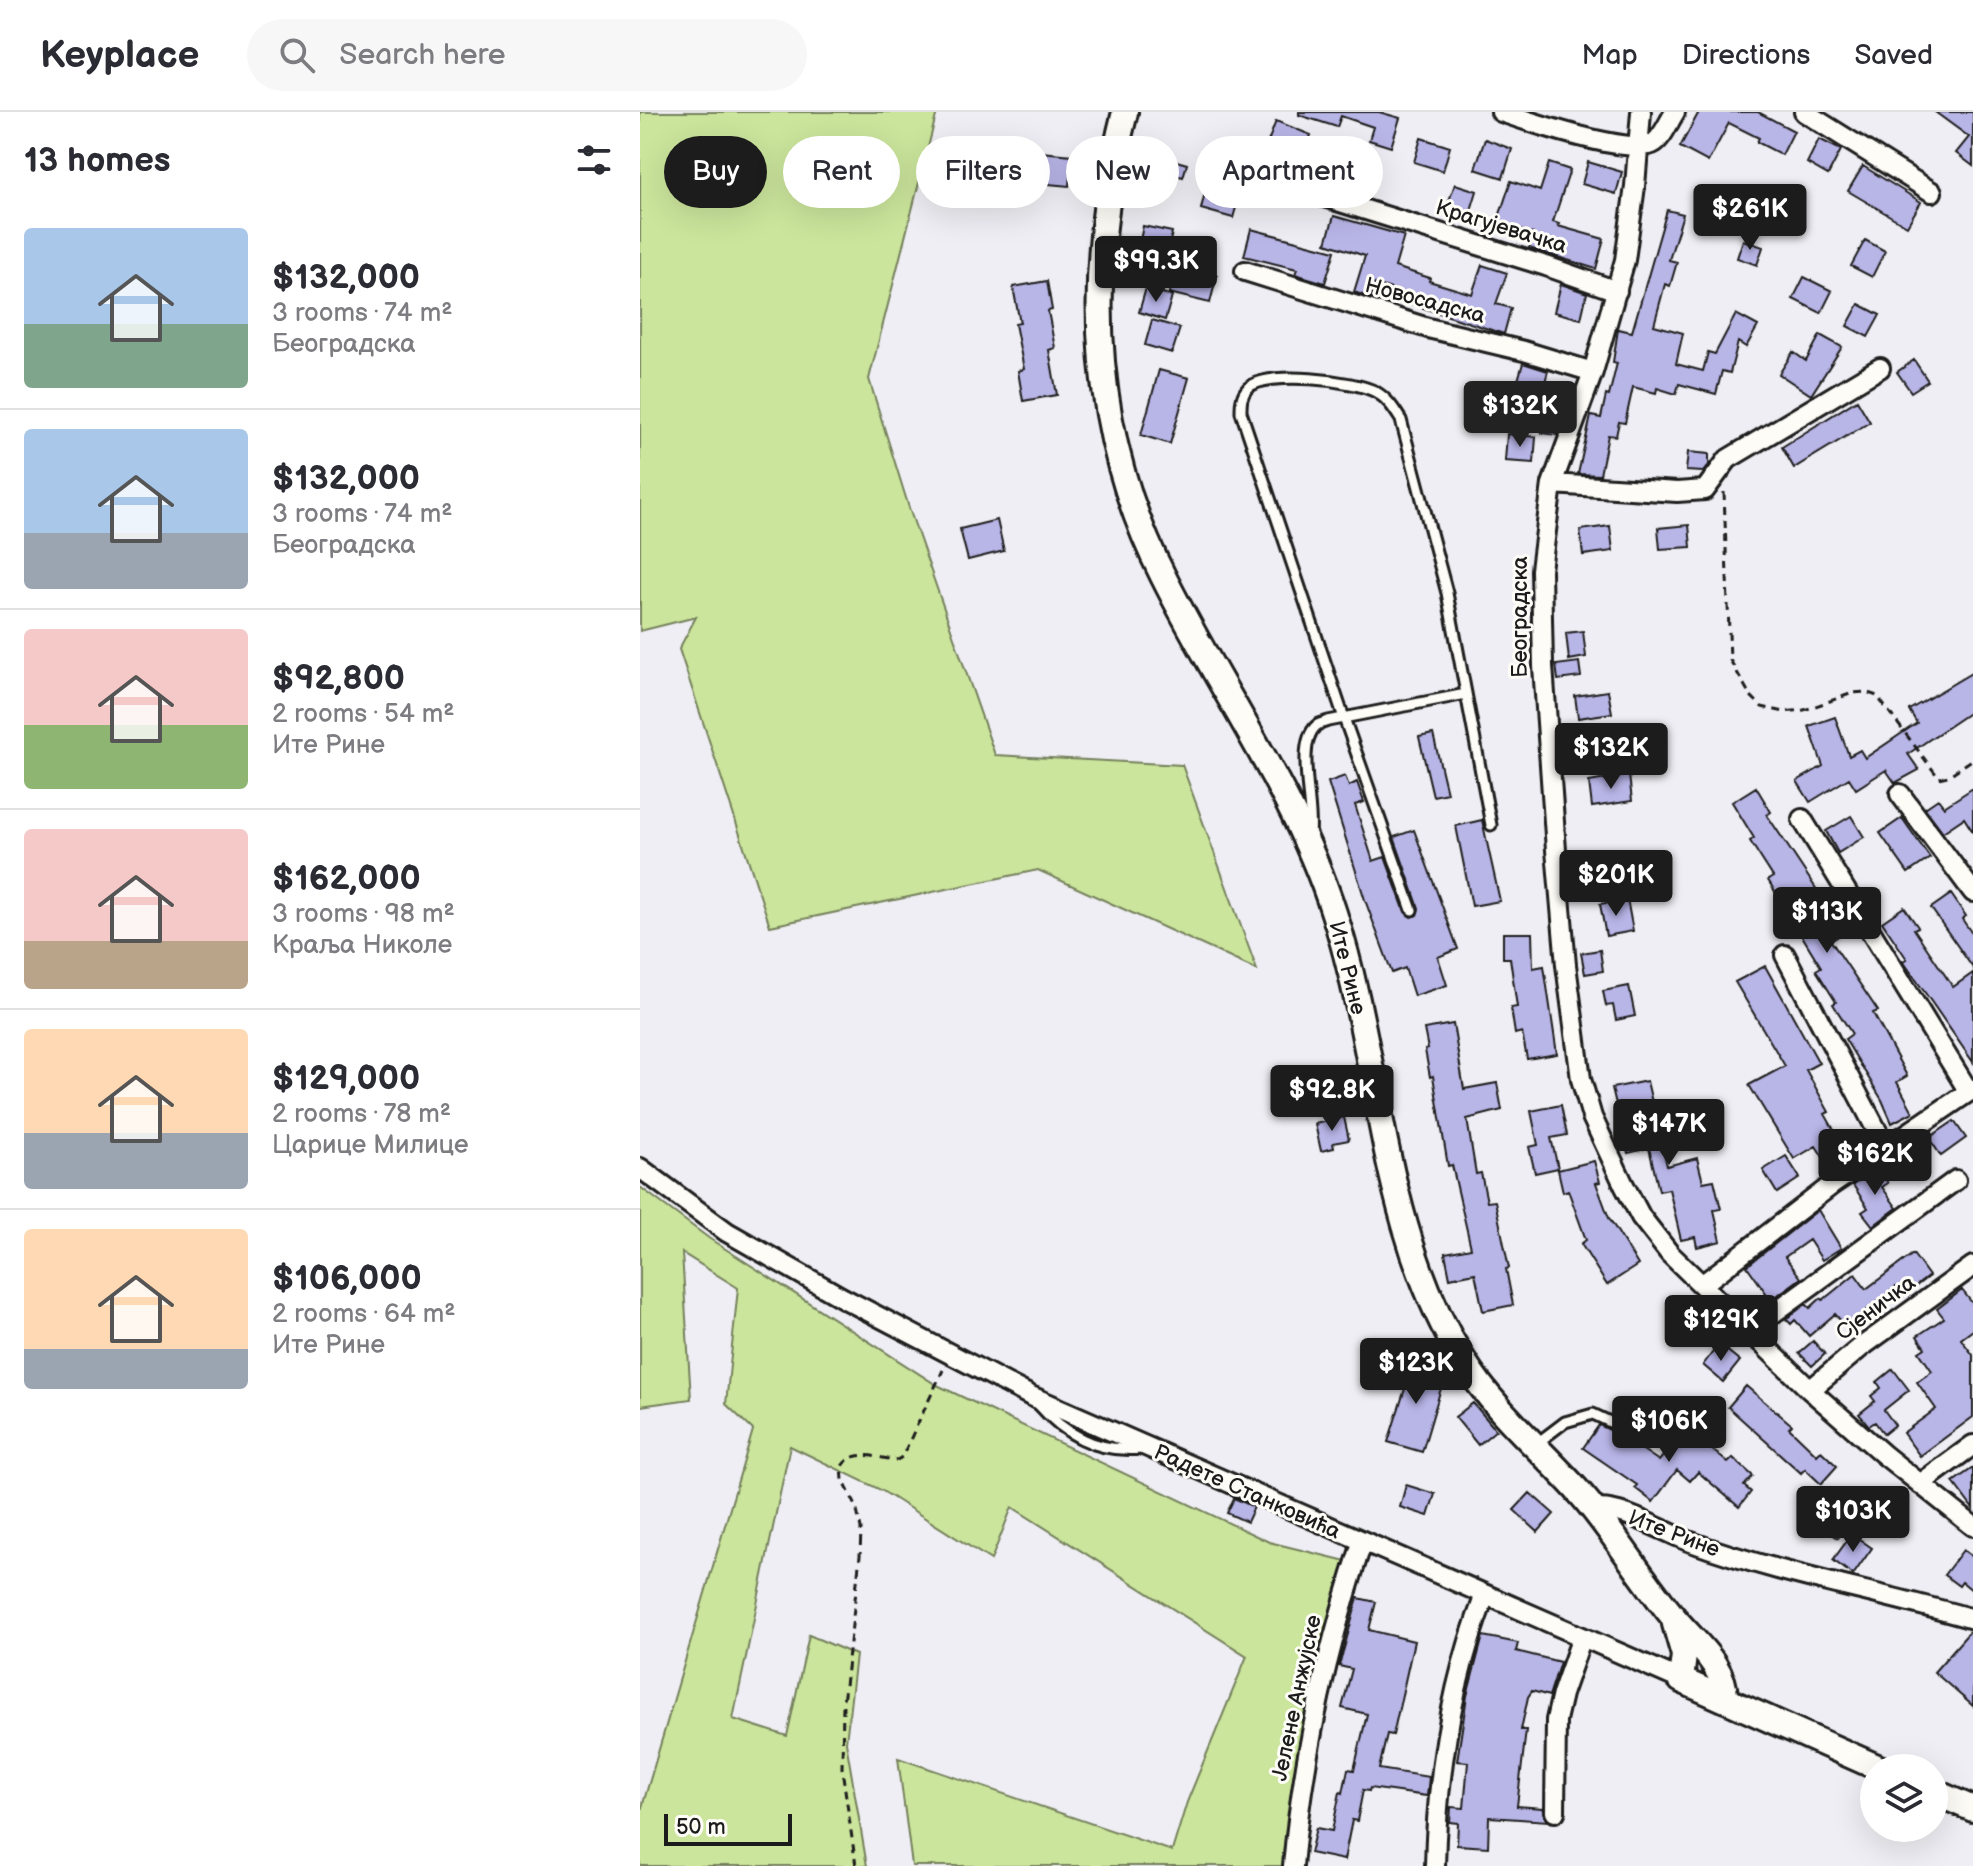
<!DOCTYPE html>
<meta charset="utf-8">
<style>
body{margin:0;font-family:"Balsamiq Sans",sans-serif;background:#f7f7f7;color:#2b2b33;height:100vh;display:flex;flex-direction:column;font-size:30px;white-space:nowrap}
*{box-sizing:border-box;margin:0}
p{font-size:26px;color:#7c7c81}
.icon{flex:none;width:44px;height:44px;fill:none;stroke:currentColor;stroke-width:2;stroke-linecap:round;stroke-linejoin:round}
.map{position:relative;flex:1;overflow:hidden}
.side{display:flex;flex-direction:column;background:#fff;width:640px}
.side>*{flex:none}
.hud{position:absolute;left:24px;top:24px;width:760px;height:72px;display:flex;gap:16px}
.controls{position:absolute;left:1220px;top:1642px;display:grid;gap:16px}
.controls a{display:grid;place-items:center;width:88px;height:88px;border-radius:50%;background:#fff;box-shadow:0 8px 32px #0002;font-size:40px}
.scale{position:absolute;left:24px;bottom:20px;width:128px;box-sizing:border-box;padding-left:8px;border:4px solid #1c1c1c;border-top:0;font-size:22px;line-height:28px;white-space:nowrap;color:#1c1c1c;-webkit-text-stroke:6px #fdfcf7;paint-order:stroke}
.price{position:absolute;translate:-50% -68px;padding:0 18px;border-radius:8px;background:#1c1c1c;color:#fff;font-size:26px;line-height:52px;filter:drop-shadow(0 2px 4px #0008)}
.price::after{content:'';position:absolute;left:50%;top:48px;width:24px;height:18px;margin-left:-12px;background:inherit;clip-path:polygon(0 0,100% 0,50% 100%)}
.price.active{background:#222;color:#fff}
ul{padding:0;list-style:none}
li{display:flex;align-items:center;gap:24px;height:200px;padding:0 24px}
li+li{border-top:2px solid #e1e1e2}
li span{display:grid;place-items:center;flex:none;width:224px;height:160px;border-radius:8px;color:#555}
li>.icon{margin-inline-start:auto}
span .icon{width:96px;height:96px;fill:#fffc;stroke-width:1}
li b{font-size:34px}
h2{display:flex;justify-content:space-between;align-items:center;height:96px;padding:0 24px;font-size:34px}
.chip{padding:0 28px;border-radius:36px;background:#fff;box-shadow:0 8px 32px #0002;font-size:28px;line-height:72px}
.chip.active{background:#1c1c1c;color:#fff}
header{display:flex;align-items:center;gap:48px;box-sizing:border-box;height:112px;padding:0 40px;background:#fff;border-bottom:2px solid #e1e1e2}
header strong{font-size:38px}
nav{display:flex;gap:44px;margin-inline-start:auto;font-size:28px}
.search{width:560px;height:72px;background:#f7f7f7;display:flex;align-items:center;gap:20px;box-sizing:border-box;padding:0 28px;border-radius:44px;color:#7c7c81;font-size:30px}
main{display:flex;flex:1;min-height:0}
.map>svg:first-child{display:block}
.green{fill:#cbe59c;stroke:#74805c;stroke-width:2}
.building{fill:#b8b5e7;stroke:#1c1c1c;stroke-width:2}
.lines{fill:none;stroke-linecap:round;stroke-linejoin:round}
.service-casing{stroke:#1c1c1c;stroke-width:15}
.minor-casing{stroke:#1c1c1c;stroke-width:24}
.tertiary-casing{stroke:#1c1c1c;stroke-width:30}
.path{stroke:#1c1c1c;stroke-width:3;stroke-dasharray:8 6;stroke-linecap:butt}
.service{stroke:#fdfcf7;stroke-width:9}
.minor{stroke:#fdfcf7;stroke-width:18}
.tertiary{stroke:#fdfcf7;stroke-width:24}
.labels{text-anchor:middle;dominant-baseline:central;stroke-width:6;stroke-linejoin:round;paint-order:stroke}
.street-label{font-size:22px;fill:#1c1c1c;stroke:#fdfcf7}
</style>
<header>
<strong>Keyplace</strong>
<div class="search"><svg class="icon" aria-label="search" viewBox="0 0 24 24"><circle cx="10" cy="10" r="6"/><path d="M15 15l6 6"/></svg>Search here</div>
<nav><a>Map</a><a>Directions</a><a>Saved</a></nav>
</header>
<main>
<section class="side">
<h2>13 homes<svg class="icon" aria-label="filters" viewBox="0 0 24 24"><path d="M4 7h16M4 17h16"/><circle cx="9" cy="7" r="2"/><circle cx="15" cy="17" r="2"/></svg></h2>
<ul>
<li><span style="background:linear-gradient(#a9c7e8 60%,#7fa58c 0)"><svg class="icon" aria-label="home" viewBox="0 0 24 24"><path d="M3 11l9-7 9 7M6 9v11h12V9"/></svg></span><div><b>$132,000</b><p>3 rooms · 74 m²</p><p>Београдска</p></div></li>
<li><span style="background:linear-gradient(#a9c7e8 65%,#9aa5b1 0)"><svg class="icon" aria-label="home" viewBox="0 0 24 24"><path d="M3 11l9-7 9 7M6 9v11h12V9"/></svg></span><div><b>$132,000</b><p>3 rooms · 74 m²</p><p>Београдска</p></div></li>
<li><span style="background:linear-gradient(#f6c9c9 60%,#8fb573 0)"><svg class="icon" aria-label="home" viewBox="0 0 24 24"><path d="M3 11l9-7 9 7M6 9v11h12V9"/></svg></span><div><b>$92,800</b><p>2 rooms · 54 m²</p><p>Ите Рине</p></div></li>
<li><span style="background:linear-gradient(#f6c9c9 70%,#b9a48a 0)"><svg class="icon" aria-label="home" viewBox="0 0 24 24"><path d="M3 11l9-7 9 7M6 9v11h12V9"/></svg></span><div><b>$162,000</b><p>3 rooms · 98 m²</p><p>Краља Николе</p></div></li>
<li><span style="background:linear-gradient(#ffd9b3 65%,#9aa5b1 0)"><svg class="icon" aria-label="home" viewBox="0 0 24 24"><path d="M3 11l9-7 9 7M6 9v11h12V9"/></svg></span><div><b>$129,000</b><p>2 rooms · 78 m²</p><p>Царице Милице</p></div></li>
<li><span style="background:linear-gradient(#ffd9b3 75%,#9aa5b1 0)"><svg class="icon" aria-label="home" viewBox="0 0 24 24"><path d="M3 11l9-7 9 7M6 9v11h12V9"/></svg></span><div><b>$106,000</b><p>2 rooms · 64 m²</p><p>Ите Рине</p></div></li>
</ul>
</section>
<div class="map">
<svg width="1333" height="1754" viewBox="0 0 1333 1754">
<rect width="100%" height="100%" fill="#efeef4"/>
<filter id="ink" filterUnits="userSpaceOnUse"><feTurbulence type="fractalNoise" baseFrequency=".0125" numOctaves="2"/><feDisplacementMap in="SourceGraphic" scale="16" xChannelSelector="R" yChannelSelector="G"/><feConvolveMatrix kernelMatrix="1 2 1 2 8 2 1 2 1" color-interpolation-filters="sRGB"/></filter>
<g filter="url(#ink)">
<path class="green" d="M0,0h297l-68,267 41,132 85,244 187,10 75,205 -219,-100 -268,56 -91,-277 17,-32 -56,14z
M0,1075l70,52 225,145 334,158 77,19 -46,188 -17,117h-371l-14,-108 274,93 15,-49 60,-146 -235,-149 -21,53 -110,-70 -91,-44 -57,273 54,17 22,-101 47,20 -10,87 21,124h-227v-52l113,-384 -27,-26 12,-116 -56,-35 9,146 -51,7z"/>
<path class="building" d="M659,0h80l21,6 -9,29 -22,-7 4,-13 -32,-11 -4,11 -38,-12z
M1059,0h59l36,19 -12,24 -25,-13 2,-4 -30,-15 -21,39 -28,-15z
M1295,0h38v54l-17,-13 13,-16z
M636,9l35,14 -14,38 -36,-13z
M781,26l29,9 -7,24 -29,-9z
M845,27l27,10 -9,29 -28,-9z
M1179,27l22,11 -13,25 -21,-12z
M400,40l32,3 -3,31 -31,-3z
M512,42l35,10 -4,13 -35,-9z
M948,50l34,10 -6,22 -34,-10z
M909,51l21,7 -17,52 6,2 -1,2 46,13 -8,30 -67,-21 4,-14 -36,-11 14,-42 29,10z
M1223,54l58,36 -14,24 -59,-35z
M815,72l22,7 -9,29 -23,-8z
M566,76l33,9 -6,21 -32,-9z
M1027,98l16,4 -14,46 8,2 -7,24 -5,-2 -11,41 29,8 -7,31 27,7 5,-19 7,2 21,-40 22,12 -12,21 -8,-5 -8,31 -8,-2 -6,23 -37,-10 -3,10 -19,-6 -1,5 -23,-6 -8,36 -6,-1 -3,14 -8,-1 -8,40 -22,-1 13,-58 10,2 5,-23 3,1 8,-33 -4,-1 5,-33 14,3z
M694,104l70,20 -9,31 35,11 -1,3 43,13 10,-29 25,8 -11,31 15,4 -7,26 -105,-34 2,-8 -26,-8 -4,14 -17,-6 11,-36 -39,-13z
M503,114l29,6 -5,24 -29,-6z
M611,117l84,22 -10,32 -30,-9 2,-5 -53,-13z
M1103,128l20,7 -6,18 -20,-7z
M1225,128l20,11 -13,26 -21,-11z
M536,153l41,10 -7,28 -41,-10z
M1164,165l28,14 -11,22 -28,-14z
M407,169l5,29 -4,1 7,37 -6,2 8,45 -34,6 -5,-30 6,-2 -9,-45 5,-1 -7,-36z
M921,172l26,9 -6,26 -27,-7z
M506,176l26,8 -7,24 -26,-8z
M1219,192l21,11 -12,22 -21,-11z
M512,208l28,8 -8,25 -27,-8z
M1180,223l22,12 -31,48 -32,-21 14,-22 13,9z
M1274,248l14,21 -17,11 -14,-20z
M883,251l25,8 -8,30 -26,-7z
M519,258l30,8 -19,66 -29,-9z
M1217,288l13,22 -76,46 -12,-21z
M905,304l18,3 -6,16 -15,-2z
M867,322l29,3 -2,26 -29,-2z
M1048,340l21,2v11l-6,7 -17,-1z
M357,408l7,31 -36,9 -8,-31z
M1049,413l2,22 -31,2 -2,-21z
M970,414l3,25 -30,4 -3,-25z
M943,519l3,26 -17,3 -3,-27z
M939,550l2,15 -23,3 -2,-15z
M1333,560v38l-65,44 11,16 -24,13 -9,-13 -30,19 -7,-11 -39,24 -13,-21 26,-15 -14,-40 26,-9 14,39 11,-6 5,8 52,-35 -8,-13z
M968,579l4,22 -34,5 -3,-22z
M793,622l14,59 -14,3 -14,-59z
M989,663l3,26 -40,6 -3,-25z
M705,664l4,10 8,-4 7,20 -9,3 18,56 12,-4 20,55 6,5 6,-2 2,-7 -25,-71 20,-7 44,119 -20,8 9,28 -33,11 -9,-28 -13,5 -27,-73 -37,-118z
M1116,675l15,25 -4,3 50,75 -4,3 27,42 -9,6 47,70 -5,2 34,63 -10,6 16,30 -21,11 -10,-23 -37,-61 7,-5 -19,-30 3,-2 -20,-32 5,-3 -53,-87 5,-3 -23,-36 4,-3 -22,-36z
M1333,676v44l-9,-14 -21,14 -18,-24 13,-9 6,8z
M1211,704l13,21 -26,16 -12,-22z
M1262,706l28,40 -22,15 -28,-40z
M842,708l18,81 -28,5 -16,-80z
M1311,782l15,22 -4,3 11,16v33l-42,-60z
M987,787l6,32 -27,5 -6,-32z
M1264,795l14,20 -4,2 39,58 20,-14v89l-70,-101 4,-2 -25,-37z
M863,821h29l1,35 11,-2 13,88 -30,5 -5,-27 -7,2 -4,-26 6,-1 -7,-49h-7z
M960,838l3,21 -18,3 -4,-21z
M1125,854l54,97 -13,7 23,42 -4,2 18,32 -20,11 -7,-11 -22,13 -45,-74 36,-19 -50,-84z
M989,874l6,30 -19,4 -3,-15 -7,1 -3,-15z
M813,912l11,65 33,-6 5,27 -35,9 9,55 5,-1 6,29 8,-1 14,67 -3,1 7,36 -30,6 -8,-38 -25,5 -5,-25 26,-5 -19,-83 -4,1 -15,-90 -3,1 -5,-27 3,-1 -4,-20z
M1007,969l20,85 30,-8 6,24 11,-2 7,29 -7,1 7,31 -24,6 -2,-10 -14,3 -12,-51 -10,2 -10,-43 -21,5 -16,-65z
M921,993l6,30 -16,3 7,30 -23,5 -6,-26 9,-2 -7,-34z
M704,1005l5,23 -16,3 1,5 -13,3 -6,-27z
M1314,1009l12,17 -25,18 -12,-18z
M1146,1044l14,22 -23,15 -14,-23z
M954,1049l6,21 -4,1 13,35 29,47 -31,20 -26,-41 5,-4 -18,-50 -5,2 -5,-22z
M1238,1056l10,15 -6,4 15,21 -24,18 -11,-14 6,-4 -15,-23z
M1178,1098l23,38 -19,12 -13,-20 -24,17 16,21 -30,22 -24,-34z
M1273,1142l16,22 -26,20 -7,-9 -50,40 -11,-13 -26,22 -14,-16 -4,4 -5,-5 20,-15 4,4 11,-10 2,2 32,-26 11,15z
M1322,1178l11,14v26l-12,9 12,16v62l-53,39 -17,-23 33,-24 -19,-27 15,-11 -13,-19 6,-4 -8,-12 27,-18 -7,-9z
M1059,1198l21,19 -14,15 -21,-19z
M1173,1229l12,13 -13,12 -13,-13z
M1079,1232l21,17 -17,21 -20,-17z
M778,1236l16,6 -9,26 17,5 -20,67 -34,-10z
M1253,1257l16,21 -25,20 11,15 -11,9 -9,-12 -6,4 -10,-12 16,-13 -4,-5 10,-8 -4,-6z
M1106,1274l46,39 -3,3 28,27 4,-4 16,15 -16,18 -16,-15 -4,4 -73,-66z
M833,1291l23,27 -18,15 -23,-28z
M959,1313l22,10 38,26 27,-33 42,35 5,-5 20,18 -9,10 7,6 -12,15 -41,-35 -8,9 -13,-11 -24,32 -18,-14 2,-3 -54,-37z
M1333,1356v41l-20,-27z
M766,1373l29,9 -7,22 -28,-9z
M890,1381l24,21 -16,18 -24,-22z
M594,1386l20,9 -7,15 -20,-9z
M1194,1388l21,15 -17,23 -21,-15z
M1212,1422l20,14 -19,27 -20,-15z
M1323,1438l10,7v34l-11,-9 -3,4 -15,-11z
M718,1486l18,4 -7,28 45,11 -21,94 -6,-1 -8,35 50,8 -2,19 -57,-8 -1,3 -6,-1 -6,31 -5,-1 -8,40 -34,-7 6,-25 16,3 8,-39 3,1 5,-24 6,1 13,-56 -25,-6 10,-39 -13,-3z
M1330,1519h3v75l-39,-34z
M843,1524l35,7 -2,8 44,11 -11,34 -17,-5 -4,6 -7,33h5l-9,76 26,2 5,13 -59,-4 -1,30 -31,-2 1,-22 -8,-1 1,-15 13,1 4,-46 -11,-1 10,-65z"/>
<g class="lines">
<g class="service-casing">
<path id="service" d="M670,721c4,-26 -15,-88 6,-107 3,-3 8,-3 12,-5l138,-27
M772,798l-68,-192 -103,-306c0,-9 0,-17 7,-24 18,-18 107,-8 128,4 12,7 18,17 25,28l46,173 44,232
M399,1293c27,31 60,48 102,44
M896,1332l29,-22 28,-8 34,16"/>
</g>
<g class="minor-casing">
<path id="minor" d="M861,0c26,9 133,45 153,31 9,-6 15,-22 21,-31
M1001,0l-6,74 -10,74 -32,112 -41,112 -11,86 2,96 13,184 10,115 15,114 11,38 32,68 17,32 29,37 140,136 73,64 90,72
M1164,0l128,80
M684,85l222,69 71,25
M605,159l183,57 96,23 69,21
M912,372l125,8 28,-2 23,-31 152,-91
M1260,682l73,98
M1162,707l167,273
M1145,843l101,193
M0,1056l87,64 116,66 188,98 650,284
M1063,1172l130,-100 140,-95
M1109,1219l207,-151
M1170,1278l50,-42 113,-82
M1280,1372l53,-39
M954,1398c24,-6 72,23 97,32 91,33 188,50 282,77
M915,1700l1,-92 6,-26 20,-57
M653,1754c10,-111 34,-218 69,-323
M795,1754c2,-92 17,-186 50,-271"/>
</g>
<g class="tertiary-casing">
<path id="tertiary" d="M485,0c-40,158 -37,316 38,464 56,113 132,216 171,337 48,148 45,313 129,447 34,55 81,91 122,139 32,38 58,82 90,120 19,23 51,47 50,80
M1035,1512l9,31 -3,25 198,88
M1294,1680l39,17"/>
</g>
<path class="path" d="M1084,380l6,168 20,35 12,12 22,5 20,-2 49,-17 13,-1 11,4 62,82 9,-2 25,-17
M216,1754l-14,-97 1,-66 17,-147 1,-27 -5,-23 -13,-26 -1,-14c14,-19 36,-7 55,-6l5,-3 41,-87"/>
<use href="#service" class="service"/>
<use href="#minor" class="minor"/>
<use href="#tertiary" class="tertiary"/>
</g>
</g>
<g class="labels">
<g class="street-label">
<text transform="translate(861 115) rotate(17)">Крагујевачка</text>
<text transform="translate(785 189) rotate(15)">Новосадска</text>
<text transform="translate(880 505) rotate(-90)">Београдска</text>
<text transform="translate(707 856) rotate(76)">Ите Рине</text>
<text transform="translate(1236 1196) rotate(-37)">Сјеничка</text>
<text transform="translate(607 1380) rotate(24)">Радете Станковића</text>
<text transform="translate(1034 1422) rotate(21)">Ите Рине</text>
<text transform="translate(657 1586) rotate(-78)">Јелене Анжујске</text>
</g>
</g>
</svg>
<div class="controls">
<a><svg class="icon" aria-label="layers" viewBox="0 0 24 24"><path d="M12 4l9 5-9 5-9-5zM3 14l9 5 9-5"/></svg></a>
</div>
<div class="scale">50 m</div>
<b class="price" style="left:1110px;top:140px">$261K</b>
<b class="price" style="left:516px;top:192px">$99.3K</b>
<b class="price active" style="left:880px;top:337px">$132K</b>
<b class="price" style="left:971px;top:679px">$132K</b>
<b class="price" style="left:976px;top:806px">$201K</b>
<b class="price" style="left:1187px;top:843px">$113K</b>
<b class="price" style="left:692px;top:1021px">$92.8K</b>
<b class="price" style="left:1029px;top:1055px">$147K</b>
<b class="price" style="left:1235px;top:1085px">$162K</b>
<b class="price" style="left:1081px;top:1251px">$129K</b>
<b class="price" style="left:776px;top:1294px">$123K</b>
<b class="price" style="left:1029px;top:1352px">$106K</b>
<b class="price" style="left:1213px;top:1442px">$103K</b>
<div class="hud">
<a class="chip active">Buy</a>
<a class="chip">Rent</a>
<a class="chip">Filters</a>
<a class="chip">New</a>
<a class="chip">Apartment</a>
</div>
</div>
</main>
